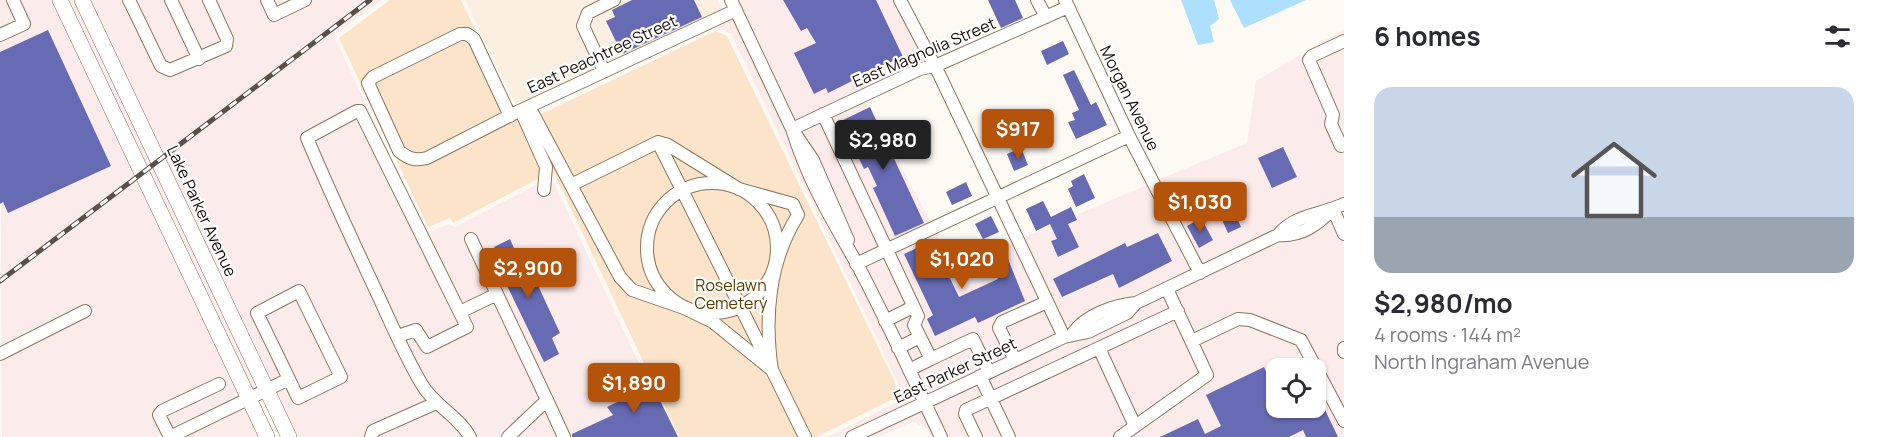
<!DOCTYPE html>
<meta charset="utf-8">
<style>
body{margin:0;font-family:Manrope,sans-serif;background:#f7f7f7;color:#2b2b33;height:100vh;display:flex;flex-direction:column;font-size:22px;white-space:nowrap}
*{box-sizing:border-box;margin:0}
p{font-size:20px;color:#7c7c81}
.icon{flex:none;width:33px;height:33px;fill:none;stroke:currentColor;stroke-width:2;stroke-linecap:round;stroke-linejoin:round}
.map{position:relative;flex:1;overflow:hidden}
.panel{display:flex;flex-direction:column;background:#fff;width:540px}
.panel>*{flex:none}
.tools{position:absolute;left:1266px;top:358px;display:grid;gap:12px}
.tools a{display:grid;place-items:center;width:60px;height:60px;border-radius:12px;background:#fff;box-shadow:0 2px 4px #0004;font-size:30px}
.price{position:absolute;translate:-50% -51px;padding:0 14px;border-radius:6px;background:#b45309;color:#fff;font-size:20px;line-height:39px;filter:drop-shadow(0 2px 3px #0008)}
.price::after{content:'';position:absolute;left:50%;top:36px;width:18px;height:14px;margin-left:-9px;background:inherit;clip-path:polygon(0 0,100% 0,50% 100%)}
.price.selected{background:#222;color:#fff}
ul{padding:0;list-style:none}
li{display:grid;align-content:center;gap:12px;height:318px;padding:0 30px}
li+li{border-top:2px solid #e1e1e2}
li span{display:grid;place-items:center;height:186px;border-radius:18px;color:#555}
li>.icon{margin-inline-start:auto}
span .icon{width:108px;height:108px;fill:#fffc;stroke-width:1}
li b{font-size:26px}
h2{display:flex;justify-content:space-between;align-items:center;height:72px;padding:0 30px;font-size:26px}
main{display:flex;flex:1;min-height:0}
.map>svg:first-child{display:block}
.commercial{fill:#fcebeb;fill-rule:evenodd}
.built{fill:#fbefe1}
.green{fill:#fbe4c9}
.water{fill:#ade0fe}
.building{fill:#676bb3}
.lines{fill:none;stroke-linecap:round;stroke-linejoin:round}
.minor-casing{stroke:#8d765c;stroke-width:14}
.major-casing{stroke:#8d765c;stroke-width:16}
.minor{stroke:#fff;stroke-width:12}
.major{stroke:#fff;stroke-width:15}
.rail-casing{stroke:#585149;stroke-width:5}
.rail{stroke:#fff;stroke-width:3;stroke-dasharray:9;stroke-linecap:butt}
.labels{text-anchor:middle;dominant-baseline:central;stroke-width:4.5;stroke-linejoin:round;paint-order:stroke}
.street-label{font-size:16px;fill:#150c04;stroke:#fff}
.park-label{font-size:16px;fill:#5f3a00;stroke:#fff}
</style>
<main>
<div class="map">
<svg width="1344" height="437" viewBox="0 0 1344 437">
<rect width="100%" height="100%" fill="#fef9f3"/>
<path class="commercial" d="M0,0h55l187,395 -86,42h-154z
M66,0h11l183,387 -9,4z
M88,0h36l48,76 56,-25 -14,-51h168l-46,34 -1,4 89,191 5,3 20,-8 6,3 96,-50 123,260h-379z
M135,0h31l25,55 -22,9 -4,-2z
M177,0h26l18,42 -20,9z
M737,0h158l30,61 -131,60z
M734,18l53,113 12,37 28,57 25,41 65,134 -78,37h-12l72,-36 4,-8 -172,-359 -15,-8z
M1344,29v169l-14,6 -19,3 -27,13 -11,12 -71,33 -44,-85 89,-37 9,-62z
M866,100l65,123 -72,33 -15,-42 -27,-56 -17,-26z
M1149,184l44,86 -56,26 -20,3 -39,19 -12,11 -44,-91z
M1331,219l13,26v192h-398l-15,-31 347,-164h16l27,-13zM1276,369h40v39h-40z
M936,233l18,33 58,-24 45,92 -130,61 -63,-128z
M247,406l14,31h-78z
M922,410l13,27h-5l-4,-9 -13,-6 -35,15h-12z"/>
<path class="built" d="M465,0h253l5,10 -207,96z"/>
<path class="green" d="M390,0h71l59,124 196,-93 11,5 167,344 4,13 -1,4 -81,40h-137l-126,-266 -100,52 -3,-5 -22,9 -89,-189z"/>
<path class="water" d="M1181,0h33l5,19 -9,7 4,16 -16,3z
M1230,0h76l-62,28z"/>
<path class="building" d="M632,0h62l8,17 -80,37 -16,-33 9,-4 -3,-7z
M783,0h93l27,57 -50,20 1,3 -26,13 -2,-5 -12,6 -20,-41 22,-10 -9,-15 -6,3z
M988,0h27l8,18 -22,10z
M48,30l63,136 -103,47 -5,-11 -3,2v-152z
M1063,41l6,13 -22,11 -6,-14z
M1074,70l17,35 5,-3 11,23 -31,14 -8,-17 7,-2 -3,-7 7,-3 -16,-35z
M870,107l54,116 -29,13 -22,-48 4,-2 -9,-19 -4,2 -23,-48z
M1283,147l14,30 -25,11 -14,-30z
M1021,148l7,17 -14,6 -7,-17z
M1084,174l11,24 -19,9 -8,-18 5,-3 -2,-5z
M966,182l6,14 -20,9 -6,-13z
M1043,201l8,16 20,-10 6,13 -9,4 11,23 -21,10 -7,-16 6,-2 -7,-15 -14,7 -10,-22z
M1231,205l10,22 -13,6 -10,-22z
M991,216l8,16 -16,7 -8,-15z
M1201,218l12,22 -14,8 -12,-22z
M1158,233l14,28 -53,27 -6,-14 -51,23 -9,-18 72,-36 2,4z
M510,239l6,14 6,-2 38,82 -8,5 7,16 -15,8 -48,-99 4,-2 -6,-14z
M932,241l27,56 39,-18 -11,-24 16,-8 22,54 -47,22 -3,-6 -40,19 -8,-17 6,-4 -29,-61z
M643,366l35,71h-106v-3l41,-19 -6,-8 31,-15 -6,-13 -17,1z
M1264,367l12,27v14h40v-17l22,46h-32l-3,-7 -14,7h-129l38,-18 7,15 16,-8 -15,-31z"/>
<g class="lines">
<g class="minor-casing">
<path id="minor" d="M129,0l32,66 9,4 56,-24 1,-7 -18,-39
M171,0l28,59
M267,0l7,15 31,-15
M731,0l61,129 21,31 35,80
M900,0l40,76 124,261
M1037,0l9,17
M1065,0l64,136 71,137
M0,35l24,-11 -11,-24
M604,71l-21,-45 5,-13 26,-13
M823,114l95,202 -4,9 17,34 42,-20 16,33
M510,116l-36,-77 -7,-5h-7l-87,43 -5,6 31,68c10,8 16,10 28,7l88,-45 221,-103
M792,129c17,54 38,87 65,135 30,56 56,115 84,173
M792,129l128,-60 15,-3 133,-59
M658,142l108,216
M1341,146l-10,-22 2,-9 -24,-55 3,-4 32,-15
M647 248a65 65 0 1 1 130 0a65 65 0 1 1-130 0Z
M571,185l87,-43 10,3 71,44 54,15 5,11c-29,46 -34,102 -26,155
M544,190l2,-23 -22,-49 2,-10 7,6 87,163 12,13 52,18 29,14 59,48 33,67
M1333,209l11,25
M1278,235c23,2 39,-10 55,-26
M471,239l76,161 -39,37
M856,264l273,-128
M460,312l37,-18
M885,321l28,-14
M1073,333c13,-18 41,-28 63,-30l142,-68c17,-21 43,-20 66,-31
M398,336l18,-6 11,17 40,-20 -107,-216h-3l-50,27c22,52 46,104 70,155 14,30 27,61 44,90 12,22 38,33 49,54
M1192,341l46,-22 12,1 51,20 43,81
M898,348l22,-11
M1099,348l36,78
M1344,348v4
M0,354l85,-43
M1015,360l-16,-32 3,-6 45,-20
M909,370l22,-11
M980,376l29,61
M547,400l17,37
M170,437l119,-58 9,19 43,-21 -42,-86 -42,22 32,66
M170,437l-11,-22 3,-4 57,-27
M371,437l2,-6 63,-28
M852,437l212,-100 24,-5 39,-19 9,-10
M976,437l-11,-23 1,-4 212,-99
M1120,437l87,-62 -40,-86"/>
</g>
<g class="major-casing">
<path id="major" d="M60,0l207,437
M82,0l207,437"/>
</g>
<use href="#minor" class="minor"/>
<use href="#major" class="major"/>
<g class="rail-casing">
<path id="rail" d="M0,281l370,-281"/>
</g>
<use href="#rail" class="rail"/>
</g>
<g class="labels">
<g class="street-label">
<text transform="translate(924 52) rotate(-23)">East Magnolia Street</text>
<text transform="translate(602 54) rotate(-25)">East Peachtree Street</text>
<text transform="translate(1130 98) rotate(64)">Morgan Avenue</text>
<text transform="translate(202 211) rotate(65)">Lake Parker Avenue</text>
<text transform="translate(955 370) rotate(-25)">East Parker Street</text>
</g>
<g class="park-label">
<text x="731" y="285">Roselawn<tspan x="731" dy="18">Cemetery</tspan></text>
</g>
</g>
</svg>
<div class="tools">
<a><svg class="icon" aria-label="locate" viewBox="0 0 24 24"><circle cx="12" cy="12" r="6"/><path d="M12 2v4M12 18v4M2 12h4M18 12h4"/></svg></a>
</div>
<b class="price" style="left:1018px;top:160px">$917</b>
<b class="price selected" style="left:883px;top:171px">$2,980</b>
<b class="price" style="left:1200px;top:233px">$1,030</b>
<b class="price" style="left:962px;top:290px">$1,020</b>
<b class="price" style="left:528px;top:299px">$2,900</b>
<b class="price" style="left:634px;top:414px">$1,890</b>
</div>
<section class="panel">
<h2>6 homes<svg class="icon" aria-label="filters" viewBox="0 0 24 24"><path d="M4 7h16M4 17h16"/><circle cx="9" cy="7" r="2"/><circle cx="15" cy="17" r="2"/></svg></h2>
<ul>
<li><span style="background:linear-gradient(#c9d6e8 70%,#9aa5b1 0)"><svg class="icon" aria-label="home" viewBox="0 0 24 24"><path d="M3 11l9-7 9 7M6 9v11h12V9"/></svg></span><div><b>$2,980/mo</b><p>4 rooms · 144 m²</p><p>North Ingraham Avenue</p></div></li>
</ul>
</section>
</main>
